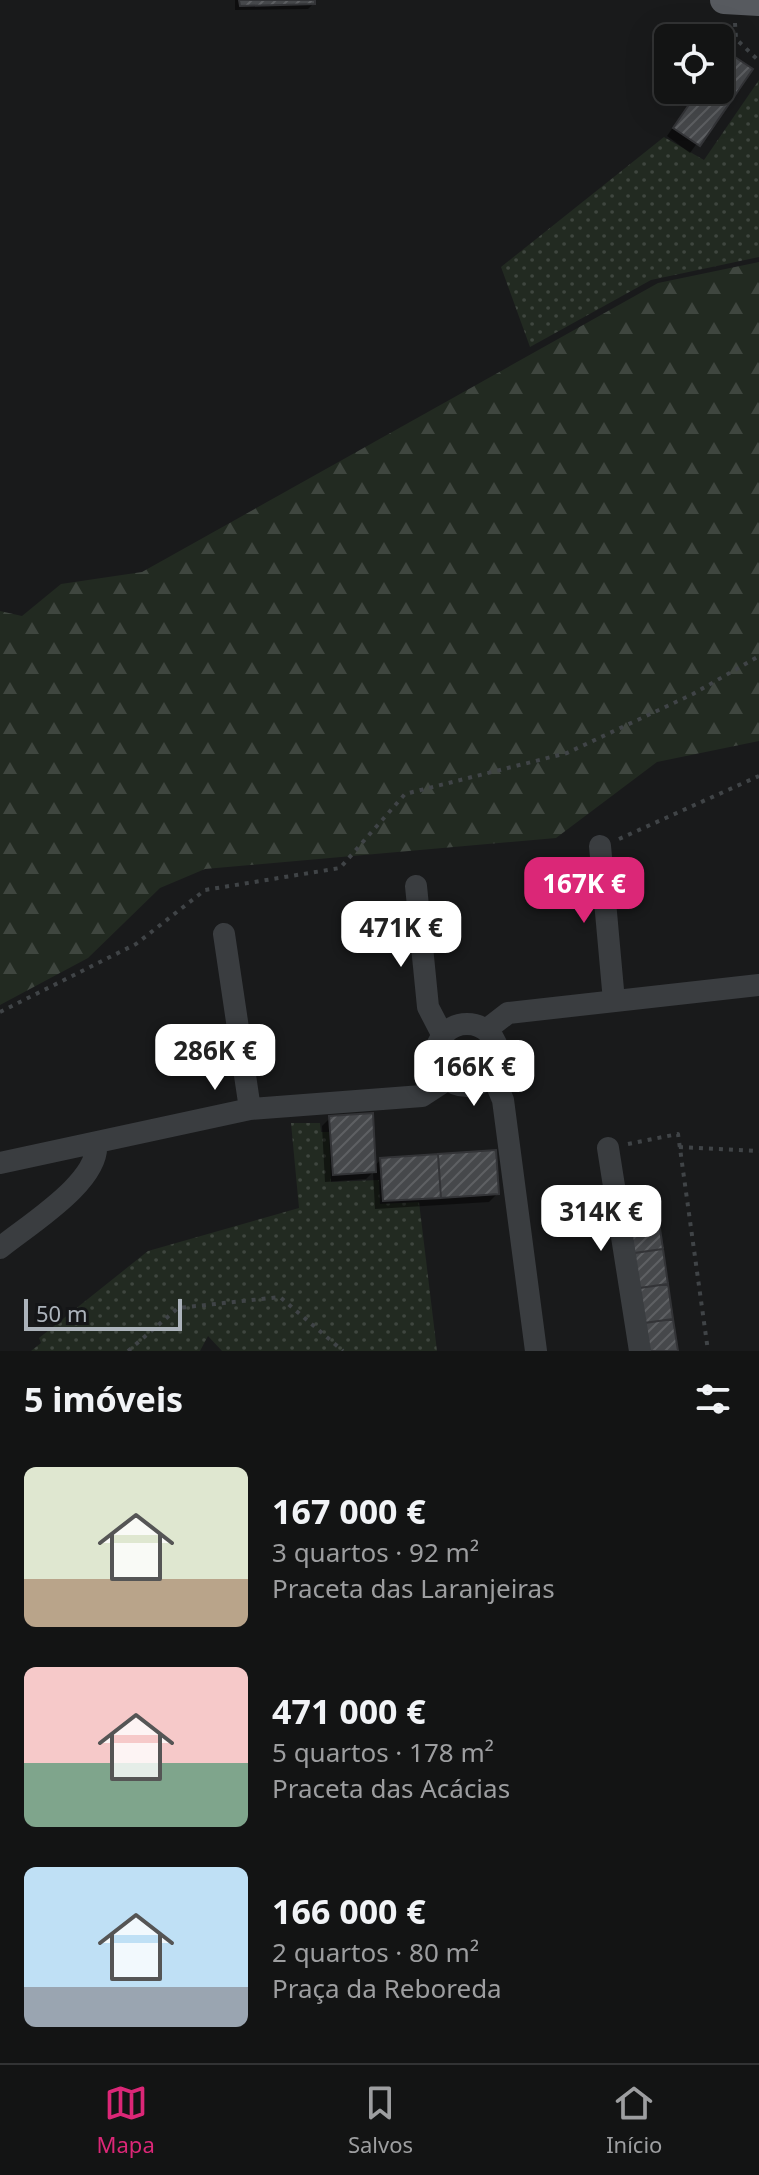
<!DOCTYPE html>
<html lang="pt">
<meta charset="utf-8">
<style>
body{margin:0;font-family:"Noto Sans",sans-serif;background:#202122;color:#f1f3f6;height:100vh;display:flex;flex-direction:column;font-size:30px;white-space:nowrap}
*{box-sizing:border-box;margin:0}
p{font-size:26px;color:#9d9ea0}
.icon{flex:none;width:44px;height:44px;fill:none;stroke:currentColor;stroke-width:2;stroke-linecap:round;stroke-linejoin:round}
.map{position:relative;height:1351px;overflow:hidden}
.drawer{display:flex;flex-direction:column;background:#131414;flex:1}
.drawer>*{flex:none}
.tools{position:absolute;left:654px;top:24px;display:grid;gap:16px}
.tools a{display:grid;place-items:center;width:80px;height:80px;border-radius:12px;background:#131414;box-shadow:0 8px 32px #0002,0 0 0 2px #323334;font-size:40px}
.scale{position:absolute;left:24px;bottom:20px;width:158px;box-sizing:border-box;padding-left:8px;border:4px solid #acb3bb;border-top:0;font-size:22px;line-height:28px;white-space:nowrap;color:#acb3bb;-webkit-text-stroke:6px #141517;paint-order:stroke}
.price{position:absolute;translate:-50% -68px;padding:0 18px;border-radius:16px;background:#fff;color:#222;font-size:26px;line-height:52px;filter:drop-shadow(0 2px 4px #0008)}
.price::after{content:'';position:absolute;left:50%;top:48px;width:24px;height:18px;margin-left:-12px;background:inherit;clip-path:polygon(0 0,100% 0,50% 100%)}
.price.current{background:#db2777;color:#fff}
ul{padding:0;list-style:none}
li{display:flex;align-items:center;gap:24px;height:200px;padding:0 24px}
li span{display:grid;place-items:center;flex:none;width:224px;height:160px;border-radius:12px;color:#555}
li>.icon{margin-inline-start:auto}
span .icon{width:96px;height:96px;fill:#fffc;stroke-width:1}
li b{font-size:34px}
h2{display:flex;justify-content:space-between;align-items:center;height:96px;padding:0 24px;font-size:34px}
.dock{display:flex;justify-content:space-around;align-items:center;height:112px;border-top:2px solid #323334;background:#131414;font-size:22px;color:#9d9ea0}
.dock a{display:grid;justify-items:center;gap:4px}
.dock .current{color:#db2777}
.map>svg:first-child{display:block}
.grass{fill:url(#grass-dots)}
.forest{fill:url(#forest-firs)}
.shadow{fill:#0007}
.building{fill:url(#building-hatch);stroke:#333437;stroke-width:2}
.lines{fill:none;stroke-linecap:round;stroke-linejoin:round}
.path{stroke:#404447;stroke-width:4;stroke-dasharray:4 6;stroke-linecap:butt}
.minor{stroke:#3a3d40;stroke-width:22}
.major{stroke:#575a5f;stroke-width:28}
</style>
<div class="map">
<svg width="759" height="1351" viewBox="0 0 759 1351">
<defs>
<pattern id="grass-dots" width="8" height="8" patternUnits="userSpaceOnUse" patternTransform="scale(2)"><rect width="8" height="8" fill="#222a21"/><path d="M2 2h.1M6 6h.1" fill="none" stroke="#3f463f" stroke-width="1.8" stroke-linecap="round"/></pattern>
<pattern id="forest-firs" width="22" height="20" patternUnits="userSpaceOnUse" patternTransform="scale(2)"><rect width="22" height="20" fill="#222a21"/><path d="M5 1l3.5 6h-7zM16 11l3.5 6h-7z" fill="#3f463f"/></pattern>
<pattern id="building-hatch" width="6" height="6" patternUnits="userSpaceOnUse" patternTransform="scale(2)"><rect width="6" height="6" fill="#46484b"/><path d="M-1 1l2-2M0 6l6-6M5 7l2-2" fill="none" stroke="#5e6063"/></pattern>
</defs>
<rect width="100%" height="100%" fill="#191a1b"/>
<path class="grass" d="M759,80v177l-108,23 -121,67 -29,-80 163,-130 40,23z
M291,1123h29l1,9h8l2,50 48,-2 1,24 39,-2 18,149h-215l-14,-15 -8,15h-169l10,-8 -2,-5 109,-87 151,-43z"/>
<path class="forest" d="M759,262v479l-102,21 -101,76 -351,31 -45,19 -72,70 -88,47v-394l22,5 39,-32 81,-12 516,-289z"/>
<path class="shadow" d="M235,0h78v4l-5,5 -73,1z
M726,53l24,16 -60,84 -23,-17 32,-46h21v-30z
M330,1118l44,49 7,-8 116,35 -8,8 -114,7 -2,-37 -7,7 -41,3 -3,-56z"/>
<path class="building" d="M239,0h76v4l-75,2z
M726,51l27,18 -53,77 -27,-18 26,-38h21v-30z
M373,1113l3,59 -43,3 -4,-59z
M496,1150l3,44 -58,4 -3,-44z
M438,1154l3,44 -58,3 -3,-43z
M658,1215l5,34 -29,4 -5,-34z
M663,1249l5,35 -29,4 -5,-35z
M668,1284l5,35 -29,4 -5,-35z
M673,1319l5,32h-30l-4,-28z"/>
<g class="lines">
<path class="path" d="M735,23l1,16 23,22
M619,839l140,-63
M0,1012l136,-68 69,-54 135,-22 65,-74 162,-41 126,-59 66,-38
M628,1144l50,-10 30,217
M679,1147l80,4
M128,1351l50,-43 102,-11 63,54"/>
<path class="minor" d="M600,846l14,155
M416,886l12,121 15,29
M224,934l26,175
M436 1055a31 31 0 1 1 62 0a31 31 0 1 1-62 0Z
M486,1030l22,-17 251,-28
M492,1074l11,26 33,251
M608,1148l32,203
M0,1163l250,-54 172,-13 26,-17
M0,1248c28,-23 101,-67 96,-105"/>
<path class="major" d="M724,0l35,2"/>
</g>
</svg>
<div class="tools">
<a><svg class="icon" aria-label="locate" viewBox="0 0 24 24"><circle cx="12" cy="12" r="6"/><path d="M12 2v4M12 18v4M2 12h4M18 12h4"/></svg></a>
</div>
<div class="scale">50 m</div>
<b class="price current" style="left:584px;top:925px">167K €</b>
<b class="price" style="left:401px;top:969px">471K €</b>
<b class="price" style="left:215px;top:1092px">286K €</b>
<b class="price" style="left:474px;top:1108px">166K €</b>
<b class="price" style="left:601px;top:1253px">314K €</b>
</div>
<section class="drawer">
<h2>5 imóveis<svg class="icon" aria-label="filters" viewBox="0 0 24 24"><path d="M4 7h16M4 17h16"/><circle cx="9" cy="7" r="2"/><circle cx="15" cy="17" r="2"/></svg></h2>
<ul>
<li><span style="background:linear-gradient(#dfe7d0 70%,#b9a48a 0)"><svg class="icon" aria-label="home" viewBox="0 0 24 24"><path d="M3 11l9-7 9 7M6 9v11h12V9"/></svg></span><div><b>167 000 €</b><p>3 quartos · 92 m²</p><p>Praceta das Laranjeiras</p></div></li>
<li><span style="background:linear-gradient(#f6c9c9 60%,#7fa58c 0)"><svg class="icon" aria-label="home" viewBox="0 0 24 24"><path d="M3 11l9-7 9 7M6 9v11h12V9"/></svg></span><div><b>471 000 €</b><p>5 quartos · 178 m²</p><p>Praceta das Acácias</p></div></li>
<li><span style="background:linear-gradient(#bfe0f5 75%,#9aa5b1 0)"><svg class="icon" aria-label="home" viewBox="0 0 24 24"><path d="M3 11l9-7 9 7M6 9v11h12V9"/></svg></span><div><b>166 000 €</b><p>2 quartos · 80 m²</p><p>Praça da Reboreda</p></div></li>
</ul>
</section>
<nav class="dock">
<a class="current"><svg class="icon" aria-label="map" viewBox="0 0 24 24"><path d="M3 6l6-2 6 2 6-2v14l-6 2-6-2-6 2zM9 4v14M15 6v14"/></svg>Mapa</a>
<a><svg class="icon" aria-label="saved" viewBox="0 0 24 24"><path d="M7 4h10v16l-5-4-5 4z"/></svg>Salvos</a>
<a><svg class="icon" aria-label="home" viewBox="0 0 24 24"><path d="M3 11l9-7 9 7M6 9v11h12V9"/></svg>Início</a>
</nav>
